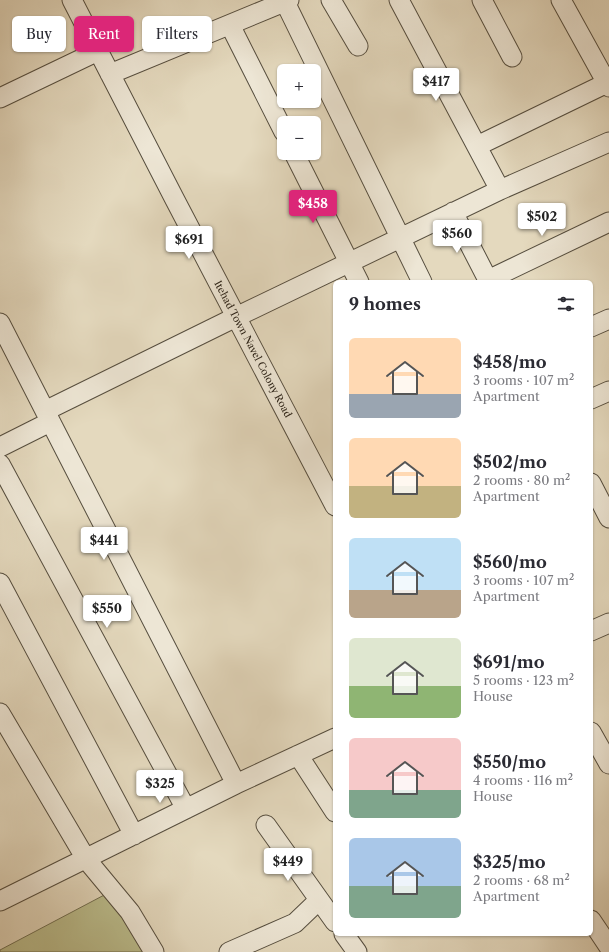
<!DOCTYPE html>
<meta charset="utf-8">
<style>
body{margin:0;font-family:"Libre Caslon Text",serif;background:#f7f7f7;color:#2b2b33;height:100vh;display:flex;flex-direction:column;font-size:15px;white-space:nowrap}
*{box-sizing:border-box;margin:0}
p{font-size:13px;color:#7c7c81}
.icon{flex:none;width:22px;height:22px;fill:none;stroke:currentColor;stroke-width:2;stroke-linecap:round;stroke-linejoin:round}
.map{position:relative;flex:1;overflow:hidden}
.drawer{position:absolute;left:333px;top:280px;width:260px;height:656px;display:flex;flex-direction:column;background:#fff;border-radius:6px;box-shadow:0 1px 3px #0004}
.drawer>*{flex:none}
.top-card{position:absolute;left:12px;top:16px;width:261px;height:36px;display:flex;gap:8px}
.controls{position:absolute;left:277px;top:64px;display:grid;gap:8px}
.controls a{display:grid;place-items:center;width:44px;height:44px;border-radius:6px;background:#fff;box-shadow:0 1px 3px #0004;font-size:20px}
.price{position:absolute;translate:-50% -34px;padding:0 9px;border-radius:4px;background:#fff;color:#222;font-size:13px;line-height:26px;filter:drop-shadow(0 1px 2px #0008)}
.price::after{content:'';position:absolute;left:50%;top:24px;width:12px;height:9px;margin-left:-6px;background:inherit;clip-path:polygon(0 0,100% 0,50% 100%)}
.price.selected{background:#db2777;color:#fff}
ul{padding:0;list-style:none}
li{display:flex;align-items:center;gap:12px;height:100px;padding:0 16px}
li span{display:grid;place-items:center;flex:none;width:112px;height:80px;border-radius:6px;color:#555}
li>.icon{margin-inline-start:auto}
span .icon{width:48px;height:48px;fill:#fffc;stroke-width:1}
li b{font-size:17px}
h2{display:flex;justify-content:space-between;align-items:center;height:48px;padding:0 16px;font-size:17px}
.tag{padding:0 14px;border-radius:6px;background:#fff;box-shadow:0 1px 3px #0004;font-size:14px;line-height:36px}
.tag.selected{background:#db2777;color:#fff}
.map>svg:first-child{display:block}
.green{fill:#bbbd8d;stroke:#716e51}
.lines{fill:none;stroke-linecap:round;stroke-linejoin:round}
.minor-casing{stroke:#564e3f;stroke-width:21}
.minor{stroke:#ede6d5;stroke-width:19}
.labels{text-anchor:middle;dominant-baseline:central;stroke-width:3;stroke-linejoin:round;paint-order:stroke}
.street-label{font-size:10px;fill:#271f15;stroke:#ede6d5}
</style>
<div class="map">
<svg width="609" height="952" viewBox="0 0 609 952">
<rect width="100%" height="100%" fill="#e4d9be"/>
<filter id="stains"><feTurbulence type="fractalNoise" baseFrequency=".005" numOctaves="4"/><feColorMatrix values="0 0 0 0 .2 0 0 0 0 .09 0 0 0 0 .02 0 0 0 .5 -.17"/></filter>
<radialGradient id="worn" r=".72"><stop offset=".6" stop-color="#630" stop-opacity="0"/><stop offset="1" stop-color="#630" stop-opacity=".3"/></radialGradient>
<path class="green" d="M108,893l36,59h-144v-2z"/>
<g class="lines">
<g class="minor-casing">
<path id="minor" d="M72,0l102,198 161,308
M331,0l27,46
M399,0l101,190
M482,0l30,57
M561,0l48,87
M285,2l137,280
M230,25l54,107
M110,74l179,-74
M0,98l98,-47
M477,146l132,-64
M294,153l65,129
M453,212l36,70
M488,280l121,-58
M0,323l236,461
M591,327l18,-8
M591,399l18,-8
M45,411l191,-94 264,-127 109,-48
M0,447l50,-25
M0,464l186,345
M591,483l18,35
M0,583l134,252
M591,631l18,-8
M0,713l86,146 44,53 24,40
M591,732l18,32
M298,755l37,57
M266,825l69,97
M0,901l236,-117 99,-46
M591,920l18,27
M344,934l13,18
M229,952l66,-29 24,-23"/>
</g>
<use href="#minor" class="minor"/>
</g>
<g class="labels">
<g class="street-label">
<text transform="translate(253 349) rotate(62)">Itehad Town Navel Colony Road</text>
</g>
</g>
<rect width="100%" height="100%" filter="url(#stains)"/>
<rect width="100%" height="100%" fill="url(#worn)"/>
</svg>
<div class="controls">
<a>+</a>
<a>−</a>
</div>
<b class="price" style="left:436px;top:102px">$417</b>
<b class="price selected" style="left:313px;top:224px">$458</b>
<b class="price" style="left:542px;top:237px">$502</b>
<b class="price" style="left:457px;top:254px">$560</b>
<b class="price" style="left:189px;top:260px">$691</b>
<b class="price" style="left:104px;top:561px">$441</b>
<b class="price" style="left:107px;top:629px">$550</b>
<b class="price" style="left:160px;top:804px">$325</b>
<b class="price" style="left:288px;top:882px">$449</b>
<div class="top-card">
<a class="tag">Buy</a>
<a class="tag selected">Rent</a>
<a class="tag">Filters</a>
</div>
<section class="drawer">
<h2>9 homes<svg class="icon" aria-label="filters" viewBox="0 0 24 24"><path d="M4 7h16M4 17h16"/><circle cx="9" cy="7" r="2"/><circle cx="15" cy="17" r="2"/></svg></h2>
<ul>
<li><span style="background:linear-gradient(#ffd9b3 70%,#9aa5b1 0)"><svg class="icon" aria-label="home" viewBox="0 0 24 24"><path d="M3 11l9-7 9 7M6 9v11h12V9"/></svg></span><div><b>$458/mo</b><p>3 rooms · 107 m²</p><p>Apartment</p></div></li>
<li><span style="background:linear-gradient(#ffd9b3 60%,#c2b280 0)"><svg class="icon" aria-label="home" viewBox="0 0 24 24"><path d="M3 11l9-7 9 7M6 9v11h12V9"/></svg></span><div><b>$502/mo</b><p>2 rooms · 80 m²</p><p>Apartment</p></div></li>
<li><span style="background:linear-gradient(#bfe0f5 65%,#b9a48a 0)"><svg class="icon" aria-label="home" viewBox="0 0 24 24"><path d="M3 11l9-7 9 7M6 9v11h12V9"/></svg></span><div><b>$560/mo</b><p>3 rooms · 107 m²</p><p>Apartment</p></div></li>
<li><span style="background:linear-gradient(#dfe7d0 60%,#8fb573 0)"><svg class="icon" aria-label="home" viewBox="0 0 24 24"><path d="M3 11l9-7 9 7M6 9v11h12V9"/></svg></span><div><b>$691/mo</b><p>5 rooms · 123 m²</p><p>House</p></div></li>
<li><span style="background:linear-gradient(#f6c9c9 65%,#7fa58c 0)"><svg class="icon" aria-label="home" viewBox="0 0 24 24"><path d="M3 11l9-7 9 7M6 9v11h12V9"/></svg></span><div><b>$550/mo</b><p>4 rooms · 116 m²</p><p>House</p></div></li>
<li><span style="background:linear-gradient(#a9c7e8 60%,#7fa58c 0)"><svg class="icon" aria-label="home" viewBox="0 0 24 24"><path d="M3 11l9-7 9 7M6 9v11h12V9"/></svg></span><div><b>$325/mo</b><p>2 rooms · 68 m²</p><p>Apartment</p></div></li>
</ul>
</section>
</div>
